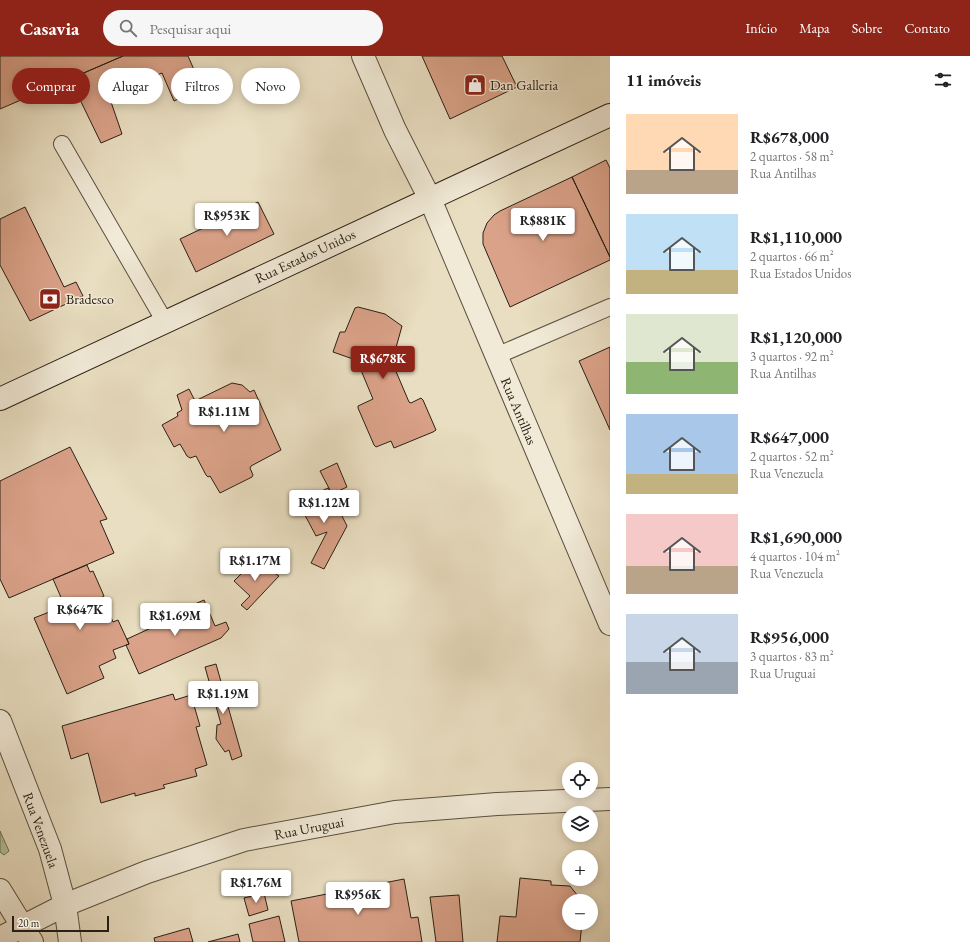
<!DOCTYPE html>
<html lang="pt">
<meta charset="utf-8">
<style>
body{margin:0;font-family:"EB Garamond",serif;background:#f6f6f6;color:#202124;height:100vh;display:flex;flex-direction:column;font-size:15px;white-space:nowrap}
*{box-sizing:border-box;margin:0}
p{font-size:13px;color:#757577}
.icon{flex:none;width:22px;height:22px;fill:none;stroke:currentColor;stroke-width:2;stroke-linecap:round;stroke-linejoin:round}
.map{position:relative;flex:1;overflow:hidden}
.drawer{display:flex;flex-direction:column;background:#fff;width:360px}
.drawer>*{flex:none}
.banner{position:absolute;left:12px;top:12px;width:380px;height:36px;display:flex;gap:8px}
.tools{position:absolute;left:562px;top:706px;display:grid;gap:8px}
.tools a{display:grid;place-items:center;width:36px;height:36px;border-radius:50%;background:#fff;box-shadow:0 2px 10px #0003;font-size:20px}
.scale{position:absolute;left:12px;bottom:10px;width:97px;box-sizing:border-box;padding-left:4px;border:2px solid #2b2015;border-top:0;font-size:11px;line-height:14px;white-space:nowrap;color:#2b2015;-webkit-text-stroke:3px #f1ead7;paint-order:stroke}
.price{position:absolute;translate:-50% -34px;padding:0 9px;border-radius:4px;background:#fff;color:#222;font-size:13px;line-height:26px;filter:drop-shadow(0 1px 2px #0008)}
.price::after{content:'';position:absolute;left:50%;top:24px;width:12px;height:9px;margin-left:-6px;background:inherit;clip-path:polygon(0 0,100% 0,50% 100%)}
.price.selected{background:#8f2418;color:#fff}
ul{padding:0;list-style:none}
li{display:flex;align-items:center;gap:12px;height:100px;padding:0 16px}
li span{display:grid;place-items:center;flex:none;width:112px;height:80px;border-radius:0px;color:#555}
li>.icon{margin-inline-start:auto}
span .icon{width:48px;height:48px;fill:#fffc;stroke-width:1}
li b{font-size:17px}
h2{display:flex;justify-content:space-between;align-items:center;height:48px;padding:0 16px;font-size:17px}
.chip{padding:0 14px;border-radius:18px;background:#fff;box-shadow:0 2px 10px #0003;font-size:14px;line-height:36px}
.chip.selected{background:#8f2418;color:#fff}
header{display:flex;align-items:center;gap:24px;box-sizing:border-box;height:56px;padding:0 20px;background:#8f2418;color:#fff}
header strong{font-size:19px}
nav{display:flex;gap:22px;margin-inline-start:auto;font-size:14px}
.search{width:280px;height:36px;background:#f6f6f6;display:flex;align-items:center;gap:10px;box-sizing:border-box;padding:0 14px;border-radius:22px;color:#757577;font-size:15px}
main{display:flex;flex:1;min-height:0}
.map>svg:first-child{display:block}
.grass{fill:url(#grass-tufts);stroke:#6e7156}
.building{fill:#daa289;stroke:#2b2015}
.lines{fill:none;stroke-linecap:round;stroke-linejoin:round}
.service-casing{stroke:#5a5040;stroke-width:18}
.minor-casing{stroke:#5a5040;stroke-width:24}
.tertiary-casing{stroke:#5a5040;stroke-width:24}
.secondary-casing{stroke:#2b2015;stroke-width:24}
.service{stroke:#f1ead7;stroke-width:16}
.minor{stroke:#f1ead7;stroke-width:22}
.tertiary{stroke:#f1ead7;stroke-width:22}
.secondary{stroke:#f1ead7;stroke-width:22}
.labels{text-anchor:middle;dominant-baseline:central;stroke-width:3;stroke-linejoin:round;paint-order:stroke}
.poi-label{font-size:14px;fill:#2b2015;stroke:#f1ead7;text-anchor:start}
.street-label{font-size:14px;fill:#2b2015;stroke:#f1ead7}
</style>
<header>
<strong>Casavia</strong>
<div class="search"><svg class="icon" aria-label="search" viewBox="0 0 24 24"><circle cx="10" cy="10" r="6"/><path d="M15 15l6 6"/></svg>Pesquisar aqui</div>
<nav><a>Início</a><a>Mapa</a><a>Sobre</a><a>Contato</a></nav>
</header>
<main>
<div class="map">
<svg width="610" height="886" viewBox="0 0 610 886">
<defs>
<pattern id="grass-tufts" width="24" height="20" patternUnits="userSpaceOnUse"><rect width="24" height="20" fill="#b0c298"/><path d="M3 7l-1-3M5 7V3M7 7l1-3M15 17l-1-3M17 17v-4M19 17l1-3" fill="none" stroke="#98a682"/></pattern>
</defs>
<rect width="100%" height="100%" fill="#e9dec1"/>
<filter id="stains"><feTurbulence type="fractalNoise" baseFrequency=".005" numOctaves="4"/><feColorMatrix values="0 0 0 0 .2 0 0 0 0 .09 0 0 0 0 .02 0 0 0 .5 -.17"/></filter>
<radialGradient id="worn" r=".72"><stop offset=".6" stop-color="#630" stop-opacity="0"/><stop offset="1" stop-color="#630" stop-opacity=".3"/></radialGradient>
<path class="grass" d="M0,775l9,20 -5,4 -4,-3z"/>
<path class="building" d="M0,0h123l-123,53z
M123,0h65l14,32 -28,13 -12,-28 -37,15 1,4 -16,7 12,35 -21,9 -31,-64z
M422,0h80l15,31 -67,32z
M606,104l4,8v89l-38,-80z
M572,121l38,80v3l-100,47 -27,-63v-11l4,-10 7,-8 6,-4z
M258,146l16,32 -78,38 -16,-33z
M25,151l39,80 12,-5 7,14 -53,25 -30,-56v-46z
M358,251l27,7 17,12 -10,36 17,40 2,1 10,-5 2,2 13,30 -3,2 -39,16 -3,-7 -15,6 -2,-2 -16,-37v-2l15,-7 -15,-36 -2,-3 -23,-8 7,-20h5l10,-24z
M610,291v83l-31,-69z
M232,327l10,2 8,7 4,-2 27,60 -30,16 -1,2 3,7 -1,2 -32,16 -10,-17 -2,1 -2,-2 -10,-19 -6,2 -3,-2 -7,-12 -6,3 -12,-22 16,-9 -1,-3 5,-3 -5,-15 12,-6 5,10 3,1z
M70,391l37,72 -7,2 14,32 -105,45 -9,-19v-98z
M337,407l10,24 -15,7 -12,-23z
M328,432l19,38 -23,43 -13,-6 16,-31 -11,4 -18,-34z
M255,504l24,16 -32,34 -6,-5 9,-9 -16,-15z
M87,509l3,7 3,-1 11,25 -2,1 11,25 5,-2 11,24 -16,6 3,8 -17,8 5,12 -37,16 -33,-76 23,-9 -1,-3 7,-4 -10,-23z
M204,544l11,26 11,-4 3,7 -8,9 -82,36 -13,-29 3,-1 -2,-5 24,-11 -2,-4z
M216,608l26,92 -10,4 -3,-10 -4,2 -9,-13 1,-14 4,-1 -16,-57z
M173,638l2,6 16,-5 9,31 -4,1 11,38 -12,4 2,7 -34,9 2,3 -30,8v-3l-34,10 -13,-50 -17,6 -9,-33z
M520,822l31,3v4l19,1 12,15h-13v22h13l-2,19h-83l3,-26 16,1z
M404,823l7,39 7,-1 4,25h-123l-8,-41z
M264,837l4,17 -19,6 -5,-18z
M459,839l4,47h-27l-6,-45z
M279,860l6,26h-32l-4,-18z
M189,872l4,14h-38l-1,-4z
M238,878l2,8h-32z"/>
<g class="lines">
<g class="service-casing">
<path id="service" d="M62,88l103,178
M496,300l114,-49"/>
</g>
<g class="minor-casing">
<path id="minor" d="M363,0l32,74 35,69 180,425
M65,849l82,-33 97,-32 151,-28 102,-8 113,-5"/>
</g>
<g class="tertiary-casing">
<path id="tertiary" d="M0,665l50,128 15,56 5,37
M0,834l32,52
M0,882l65,-33"/>
</g>
<g class="secondary-casing">
<path id="secondary" d="M0,343l610,-284"/>
</g>
<use href="#service" class="service"/>
<use href="#minor" class="minor"/>
<use href="#tertiary" class="tertiary"/>
<use href="#secondary" class="secondary"/>
</g>
<defs>
<g id="shop-square" transform="scale(1.15)"><rect x="-9" y="-9" width="18" height="18" rx="4" fill="#8f2418" stroke="#f1ead7"/><path d="M-5-2.5h2.3a2.7 3.5 0 0 1 5.4 0H5L5.5 6h-11ZM-1.5-2.5h3a1.5 2.3 0 0 0-3 0Z" fill="#fff"/></g>
<g id="bank-square" transform="scale(1.15)"><rect x="-9" y="-9" width="18" height="18" rx="4" fill="#8f2418" stroke="#f1ead7"/><path d="M-6-4H6V4H-6ZM0-2.3a2.3 2.3 0 1 0 0 4.6a2.3 2.3 0 1 0 0-4.6Z" fill="#fff"/></g>
</defs>
<g fill-rule="evenodd">
<use href="#shop-square" x="475" y="29"/>
<use href="#bank-square" x="50" y="243"/>
</g>
<g class="labels">
<g class="poi-label">
<text x="490" y="29">Dan Galleria</text>
<text x="66" y="243">Bradesco</text>
</g>
<g class="street-label">
<text transform="translate(305 200) rotate(-25)">Rua Estados Unidos</text>
<text transform="translate(519 355) rotate(67)">Rua Antilhas</text>
<text transform="translate(309 772) rotate(-11)">Rua Uruguai</text>
<text transform="translate(41 774) rotate(70)">Rua Venezuela</text>
</g>
</g>
<rect width="100%" height="100%" filter="url(#stains)"/>
<rect width="100%" height="100%" fill="url(#worn)"/>
</svg>
<div class="tools">
<a><svg class="icon" aria-label="locate" viewBox="0 0 24 24"><circle cx="12" cy="12" r="6"/><path d="M12 2v4M12 18v4M2 12h4M18 12h4"/></svg></a>
<a><svg class="icon" aria-label="layers" viewBox="0 0 24 24"><path d="M12 4l9 5-9 5-9-5zM3 14l9 5 9-5"/></svg></a>
<a>+</a>
<a>−</a>
</div>
<div class="scale">20 m</div>
<b class="price" style="left:227px;top:181px">R$953K</b>
<b class="price" style="left:543px;top:186px">R$881K</b>
<b class="price selected" style="left:383px;top:324px">R$678K</b>
<b class="price" style="left:224px;top:377px">R$1.11M</b>
<b class="price" style="left:324px;top:468px">R$1.12M</b>
<b class="price" style="left:255px;top:526px">R$1.17M</b>
<b class="price" style="left:80px;top:575px">R$647K</b>
<b class="price" style="left:175px;top:581px">R$1.69M</b>
<b class="price" style="left:223px;top:659px">R$1.19M</b>
<b class="price" style="left:256px;top:848px">R$1.76M</b>
<b class="price" style="left:358px;top:860px">R$956K</b>
<div class="banner">
<a class="chip selected">Comprar</a>
<a class="chip">Alugar</a>
<a class="chip">Filtros</a>
<a class="chip">Novo</a>
</div>
</div>
<section class="drawer">
<h2>11 imóveis<svg class="icon" aria-label="filters" viewBox="0 0 24 24"><path d="M4 7h16M4 17h16"/><circle cx="9" cy="7" r="2"/><circle cx="15" cy="17" r="2"/></svg></h2>
<ul>
<li><span style="background:linear-gradient(#ffd9b3 70%,#b9a48a 0)"><svg class="icon" aria-label="home" viewBox="0 0 24 24"><path d="M3 11l9-7 9 7M6 9v11h12V9"/></svg></span><div><b>R$678,000</b><p>2 quartos · 58 m²</p><p>Rua Antilhas</p></div></li>
<li><span style="background:linear-gradient(#bfe0f5 70%,#c2b280 0)"><svg class="icon" aria-label="home" viewBox="0 0 24 24"><path d="M3 11l9-7 9 7M6 9v11h12V9"/></svg></span><div><b>R$1,110,000</b><p>2 quartos · 66 m²</p><p>Rua Estados Unidos</p></div></li>
<li><span style="background:linear-gradient(#dfe7d0 60%,#8fb573 0)"><svg class="icon" aria-label="home" viewBox="0 0 24 24"><path d="M3 11l9-7 9 7M6 9v11h12V9"/></svg></span><div><b>R$1,120,000</b><p>3 quartos · 92 m²</p><p>Rua Antilhas</p></div></li>
<li><span style="background:linear-gradient(#a9c7e8 75%,#c2b280 0)"><svg class="icon" aria-label="home" viewBox="0 0 24 24"><path d="M3 11l9-7 9 7M6 9v11h12V9"/></svg></span><div><b>R$647,000</b><p>2 quartos · 52 m²</p><p>Rua Venezuela</p></div></li>
<li><span style="background:linear-gradient(#f6c9c9 65%,#b9a48a 0)"><svg class="icon" aria-label="home" viewBox="0 0 24 24"><path d="M3 11l9-7 9 7M6 9v11h12V9"/></svg></span><div><b>R$1,690,000</b><p>4 quartos · 104 m²</p><p>Rua Venezuela</p></div></li>
<li><span style="background:linear-gradient(#c9d6e8 60%,#9aa5b1 0)"><svg class="icon" aria-label="home" viewBox="0 0 24 24"><path d="M3 11l9-7 9 7M6 9v11h12V9"/></svg></span><div><b>R$956,000</b><p>3 quartos · 83 m²</p><p>Rua Uruguai</p></div></li>
</ul>
</section>
</main>
